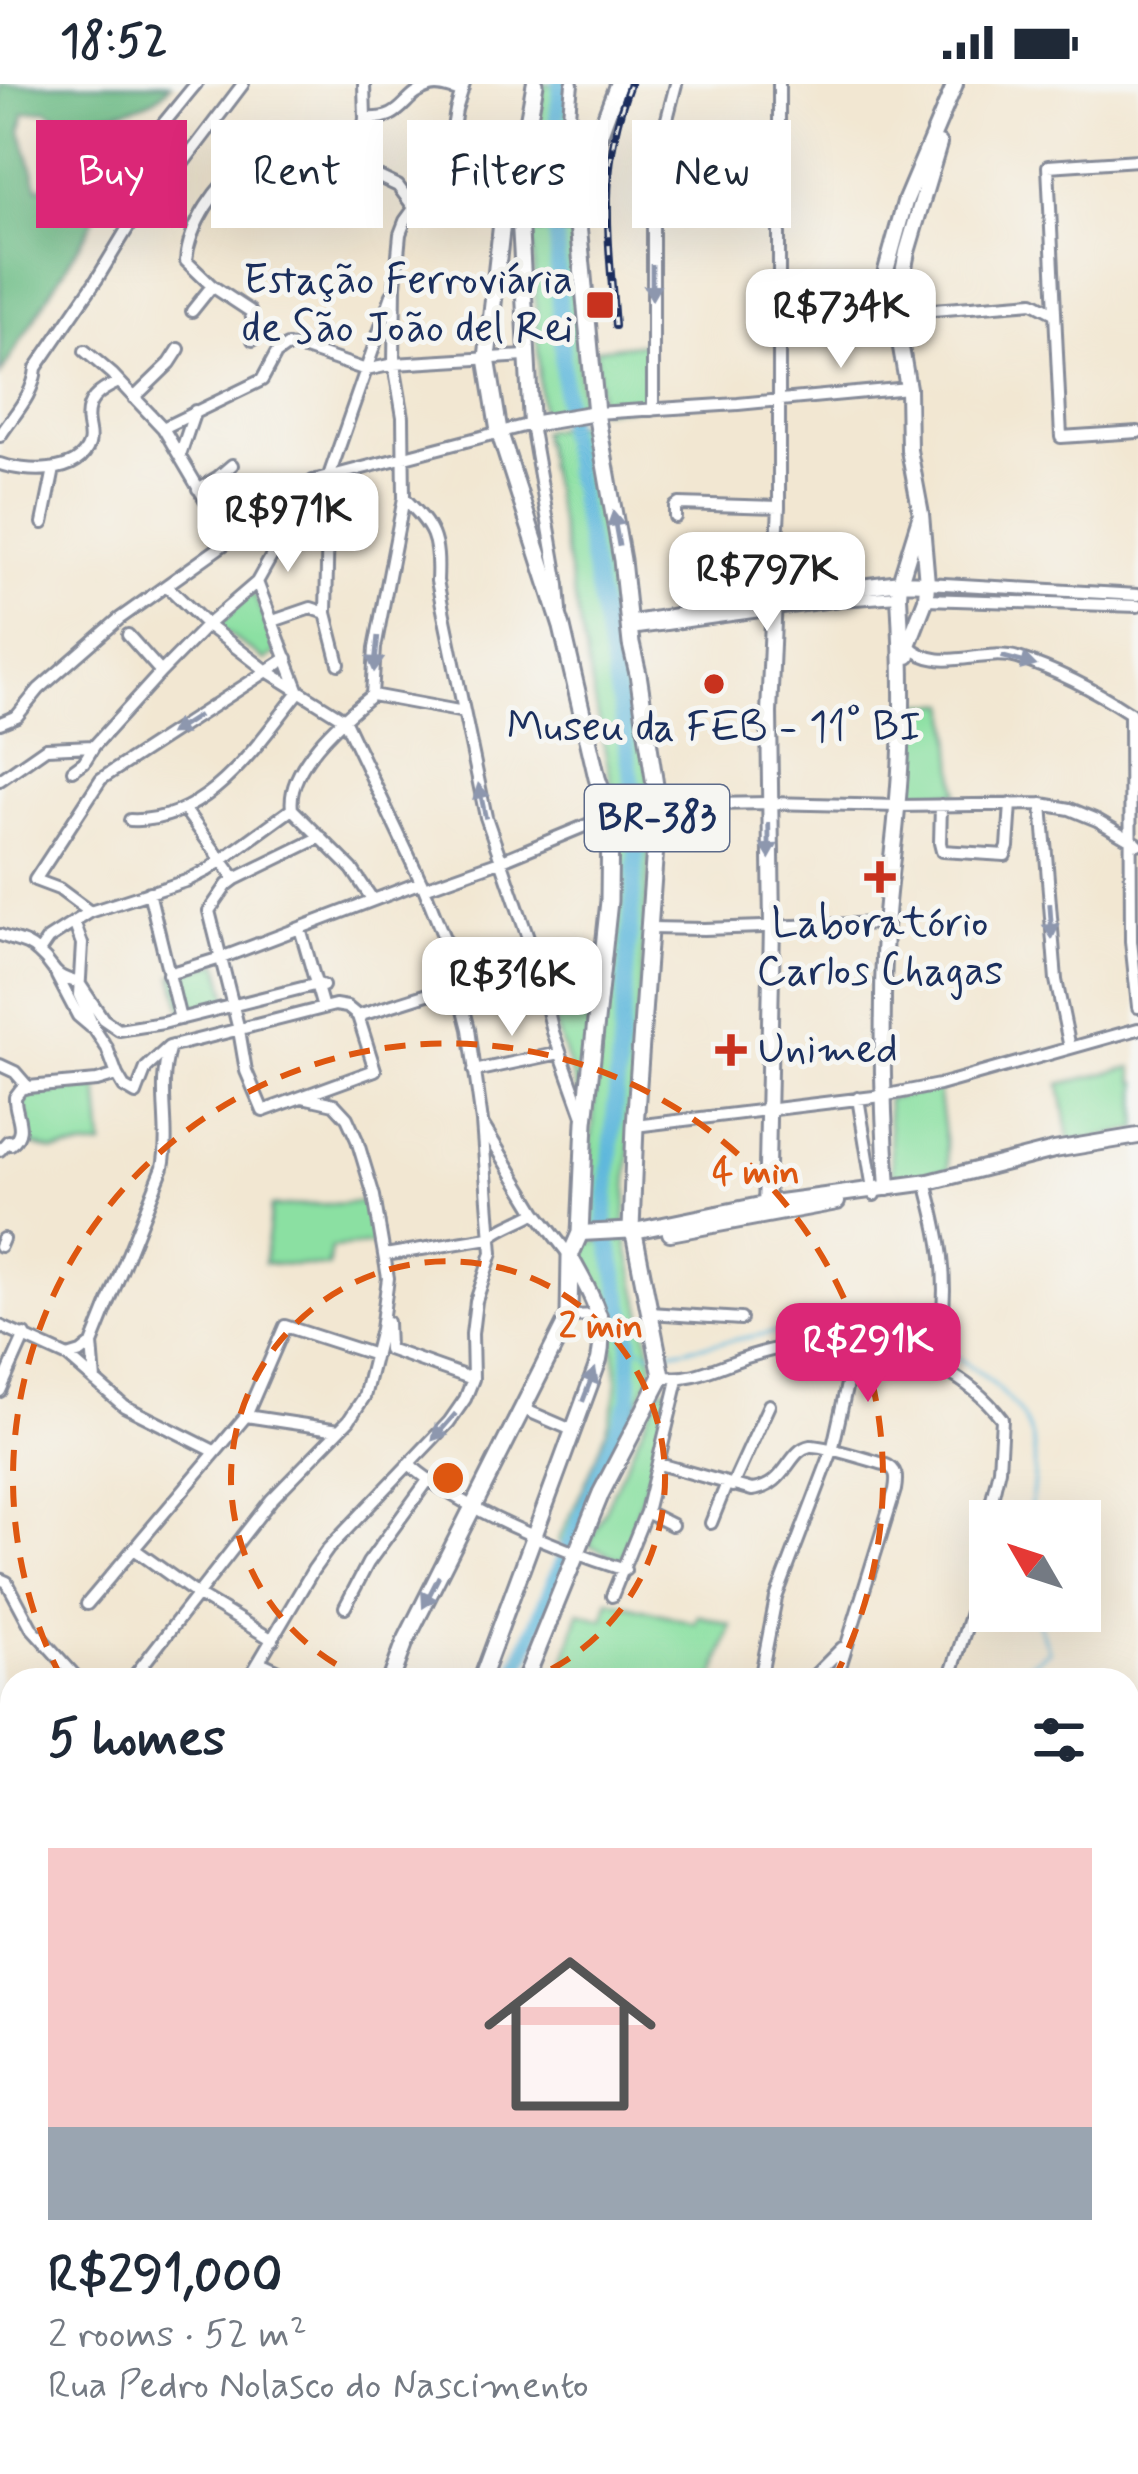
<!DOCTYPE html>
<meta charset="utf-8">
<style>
body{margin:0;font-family:Mynerve,sans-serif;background:#f2f2f3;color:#1f2937;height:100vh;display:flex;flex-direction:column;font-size:45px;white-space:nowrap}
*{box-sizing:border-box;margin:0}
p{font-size:39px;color:#747a83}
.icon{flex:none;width:66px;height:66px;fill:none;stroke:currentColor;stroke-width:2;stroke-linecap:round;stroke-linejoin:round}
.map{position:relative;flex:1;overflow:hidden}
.side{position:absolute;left:0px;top:1584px;width:1140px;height:807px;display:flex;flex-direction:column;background:#fff;border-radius:36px 36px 0 0;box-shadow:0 12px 48px #0002}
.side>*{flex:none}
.guide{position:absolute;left:36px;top:36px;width:1068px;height:108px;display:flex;gap:24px}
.needle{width:78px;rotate:309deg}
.buttons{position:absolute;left:969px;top:1416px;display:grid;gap:24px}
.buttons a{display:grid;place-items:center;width:132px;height:132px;border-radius:0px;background:#fff;box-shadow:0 12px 48px #0002;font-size:60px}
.price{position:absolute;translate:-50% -102px;padding:0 27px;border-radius:24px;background:#fff;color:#222;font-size:39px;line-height:78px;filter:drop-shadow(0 3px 6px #0008)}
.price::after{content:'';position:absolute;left:50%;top:72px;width:36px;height:27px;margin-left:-18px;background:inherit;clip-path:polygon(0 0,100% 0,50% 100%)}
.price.current{background:#db2777;color:#fff}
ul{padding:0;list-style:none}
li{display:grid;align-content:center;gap:24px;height:636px;padding:0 48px}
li+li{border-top:3px solid #e0e1e3}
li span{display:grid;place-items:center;height:372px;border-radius:0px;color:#555}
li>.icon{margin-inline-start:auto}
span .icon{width:216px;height:216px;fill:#fffc;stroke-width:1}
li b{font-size:51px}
h2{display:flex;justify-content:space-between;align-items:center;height:144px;padding:0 48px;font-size:51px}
.pill{padding:0 42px;border-radius:0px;background:#fff;box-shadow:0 12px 48px #0002;font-size:42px;line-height:108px}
.pill.current{background:#db2777;color:#fff}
.status{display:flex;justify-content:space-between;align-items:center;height:84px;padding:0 60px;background:#fff;direction:ltr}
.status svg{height:33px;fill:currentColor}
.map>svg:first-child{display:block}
.green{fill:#8be0a2;stroke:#538880;stroke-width:3}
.forest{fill:#70be88;stroke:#467673;stroke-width:3}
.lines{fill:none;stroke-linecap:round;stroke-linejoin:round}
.stream{stroke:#5eb8dc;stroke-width:3}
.river{stroke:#5eb8dc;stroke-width:16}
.minor-casing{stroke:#868b98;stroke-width:16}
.major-casing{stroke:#868b98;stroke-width:20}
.highway-casing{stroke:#868b98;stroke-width:21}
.minor{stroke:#fff;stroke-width:10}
.major{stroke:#fff;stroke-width:14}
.highway{stroke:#fff;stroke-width:15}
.rail-casing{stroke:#1b2f5e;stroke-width:8}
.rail{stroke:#f6f6f2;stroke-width:3;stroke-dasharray:9;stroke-linecap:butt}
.oneway{fill:#8d97ae}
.ring{fill:none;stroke:#de5710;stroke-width:6;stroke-dasharray:21 15}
.poi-dot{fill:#c8321e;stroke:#f6f6f2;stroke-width:4.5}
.labels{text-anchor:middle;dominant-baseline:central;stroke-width:10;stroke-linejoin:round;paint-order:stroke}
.shield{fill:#f6f6f2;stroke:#5d6b8a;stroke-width:3}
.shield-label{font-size:39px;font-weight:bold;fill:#1b2f5e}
.poi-label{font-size:42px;fill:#1b2f5e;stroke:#f6f6f2}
.centre{fill:#de5710;stroke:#f6f6f2;stroke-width:6}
.ring-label{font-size:36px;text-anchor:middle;font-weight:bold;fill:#de5710;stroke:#f6f6f2;stroke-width:10;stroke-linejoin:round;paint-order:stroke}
</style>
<div class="status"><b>18:52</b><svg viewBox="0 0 49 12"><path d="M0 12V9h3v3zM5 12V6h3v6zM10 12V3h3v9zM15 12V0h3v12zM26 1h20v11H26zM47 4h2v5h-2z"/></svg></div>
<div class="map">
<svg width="1138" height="2390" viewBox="0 0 1138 2390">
<rect width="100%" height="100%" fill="#f6f6f2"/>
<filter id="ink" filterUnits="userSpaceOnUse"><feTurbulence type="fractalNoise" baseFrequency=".00833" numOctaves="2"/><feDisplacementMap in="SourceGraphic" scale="24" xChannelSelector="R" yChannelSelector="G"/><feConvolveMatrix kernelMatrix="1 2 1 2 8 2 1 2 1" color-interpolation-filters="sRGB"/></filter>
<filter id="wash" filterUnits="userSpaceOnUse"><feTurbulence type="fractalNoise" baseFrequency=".004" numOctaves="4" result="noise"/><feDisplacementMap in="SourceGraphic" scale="48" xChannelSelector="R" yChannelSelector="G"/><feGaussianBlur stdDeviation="2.7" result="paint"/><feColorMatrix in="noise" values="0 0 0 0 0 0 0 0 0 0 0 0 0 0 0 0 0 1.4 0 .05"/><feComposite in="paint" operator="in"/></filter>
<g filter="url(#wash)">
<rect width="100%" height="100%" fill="#f2e7d2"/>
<path class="green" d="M543,0h27l1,132 -40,1z
M532,148l41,1 3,101 6,76 -41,8z
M646,259l1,63 -47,4 -4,-61z
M586,339l20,102 47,273 -37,8 -75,-375z
M253,508l26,59 -14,10 -49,-36z
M907,620h42l8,89 -52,1z
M652,730l-27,411 -41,5 34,-408z
M219,879l10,39 -46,11 -10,-38z
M594,905l-11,120 -38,-115z
M1132,983l3,15h3v47l-68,14 -10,-59z
M98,1002l5,60 -50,5 -26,-8 2,-26 -6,-6 1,-17z
M938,1005l11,80 -56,10 -6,-80z
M369,1118l7,42 -45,4 -3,19 -64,-4 7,-56z
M626,1154l27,124 -1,10 -77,176 -17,-7c19,-40 61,-122 59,-165 0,-12 -3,-25 -6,-37 -8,-36 -33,-55 -27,-96z
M664,1304l7,1 -15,65 -34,106 -33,-15 70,-154z
M609,1516l86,23 3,-8 33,10 -17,55h-155l20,-68 24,7z"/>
<path class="forest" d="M0,0h171c-23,31 -69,26 -103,38l-22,-12 -22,3 -3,18 17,57 27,-9 37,4 -5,29 -11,22 -86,141z
M1128,1778h8l-3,71 5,9v252l-10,3z"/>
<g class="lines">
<path class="stream" d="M630,1254l9,9 12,6
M666,1268c37,-6 73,-13 109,-20 30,-5 61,-14 91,-11 53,6 152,63 166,118 6,23 0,59 -4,82
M1029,1596l-4,-14 24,-15 -16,-40
M1128,1640l10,1
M1138,1856v22"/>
<path class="river" d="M513,1596l117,-281v-61l-25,-116 34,-396 -16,-103 -57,-292 -13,-254 2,-44 6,-49"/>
</g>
</g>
<g filter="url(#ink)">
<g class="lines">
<g class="minor-casing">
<path id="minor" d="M572,0c-5,44 -7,74 7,116
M365,34c41,3 35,-22 65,-31 10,-3 21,2 31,5
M1138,76l-90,6 13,271 77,-5
M79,85c13,2 26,4 38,-1 21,-8 62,-65 79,-84
M358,90l7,-56 -1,-34
M415,125l105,14 58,1
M192,227l20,-25
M895,229l138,-11 21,11
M253,256l1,-16 -4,-13 -38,-25 -26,-25c3,-36 30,-76 59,-97l113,10 23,4 17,8 17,23
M85,267l27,23 51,54 43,73 29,36
M134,314l36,-35 9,-14
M653,326v-193l6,-67 17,-66
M596,329l142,-9 170,-16
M163,344l99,-48 14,-26 11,-8 18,3 61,21 28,-6 131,-8
M0,352c14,-22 34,-41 36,-68l61,-89 56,-93 27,-19 63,-83
M180,371l15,-44
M0,380c24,8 79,12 89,-20 2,-7 0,-12 -1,-19 -4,-24 10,-34 31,-43
M198,405l20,-12 14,-12
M404,414c30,30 35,40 33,83l49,236 50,144 17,71 30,84
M675,433v-10l4,-3 100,3
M43,439l11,-54
M257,498l41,107
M927,499l211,12
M167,502l40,39 60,46 77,48 80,169 24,60 21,81 13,93 10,131 -16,48 -4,33 1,45 -8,20 -16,23 -121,127 -15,21 -65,110
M926,515l212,7
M273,537l38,-13 15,5
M628,538l146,-24 5,-91v-423
M630,545l210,-29 59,-4
M128,551l33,37
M908,561c32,31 72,2 110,13 41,13 77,32 112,55
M339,580l-13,-51 3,-137 63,-181
M372,611l92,17
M1130,629l1,228 7,66
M0,639l17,-7 22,-27 80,-70 194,-138 218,-57 28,161 2,26
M73,686l11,-8 10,-16 67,-74 46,-47 50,-43 55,-98
M0,696l46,-32 48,-2
M1042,720l14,176 14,68
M941,721l-1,38 2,8 63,4 3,-8 3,-43
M292,725c-6,-42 50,-90 80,-114l3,-47 29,-150 -1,-81 -9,-53 1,-78 5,-52 5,-13 42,-58 9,-53 8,-26
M292,725l60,60 20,30
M185,726l50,69
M130,736c78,4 125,-74 169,-128
M321,753l-86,42 -8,6 -18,26 30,119 7,41 17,40 112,-41 -17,-54
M424,804l76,-27 116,-48 42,-8 110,-2 130,3 144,-2 28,5 27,11 41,24
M149,808l31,127
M90,828l-31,-23 -24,-9 66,-101 186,-121
M74,838l8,22 -3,51 16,35 12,18 10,27
M300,844l23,80
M649,844l55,1 181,-6
M0,851c14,6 27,6 38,17 22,19 8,21 41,31l24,36 16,11 44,-7 155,-39 5,2
M39,868l9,-13 42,-27 96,-31 22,-11 84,-61
M168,890l53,-16 200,-76
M57,892l21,40 13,11
M543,908l57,-5
M358,932l101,-32
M0,981l15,7 13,15
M474,987l86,-18
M28,1003l69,-6 20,-6 7,12 12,7 10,-26 23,-21 166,-42 12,2 11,9
M858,1014l16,97
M483,1041l53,87 34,44
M635,1042l247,-30 57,-11 199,-56
M0,1066l8,-9 3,3c18,-14 3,-29 4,-47l6,-8 7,-2
M926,1098c14,52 23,94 15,148
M0,1162l3,-7
M385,1171l104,-17c12,-11 33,-17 47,-26
M650,1229l91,6
M569,1232l32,-1
M387,1238l1,27 85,30
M0,1242l68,31 56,49 90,45
M92,1260l71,-177c8,-39 -6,-78 6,-117
M68,1273l13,-4 11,-9 3,37
M662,1292c29,7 60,-12 88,-20 23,-7 48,-13 72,-13 12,0 25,4 37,5 57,4 107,24 143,71l-3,50 -15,64 -5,55 -30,92
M0,1307l25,-56
M521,1324l51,22
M246,1332l93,14
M659,1380l93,26c35,-4 36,-40 58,-44 14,-1 59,14 74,18 14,5 13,14 11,26l-59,190
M410,1381c53,45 148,84 215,105
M732,1402l37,-81
M646,1428l26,13
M711,1439l16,-40
M134,1465l64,46 75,45
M0,1495l7,3 24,45 48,53
M612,1512l34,-84 32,-132
M87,1520l159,-188 39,-90 90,29
M345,1523l23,-44 61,-84
M260,1578l38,18
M131,1596l140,-180 78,-80 15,-23 17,-68 7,-51 -14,-82 -17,-56 -10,-22 -13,-14 -31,-7
M760,1596l16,-82 56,-147 23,-103
M810,1596l32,-32
M1128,1694l10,-3
M1128,2115l10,1
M1128,2130l10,9
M0,2245l12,2
M0,2292l12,1
M572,2379l3,11
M651,2379l7,11
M777,2379l8,11
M941,2379l8,11
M1061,2379l9,11
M144,2390l66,-6 45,6
M433,2390l2,-11
M618,2390l15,-11
M801,2390l16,-11"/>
</g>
<g class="major-casing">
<path id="major" d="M525,72l-5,67 11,201 65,-11
M896,224l11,-56 32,-108
M908,572v-11l18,-46 1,-16 -6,-69 -12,-64 -1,-62 -13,-75 -11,-35 21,-76 50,-118
M888,1104c-6,-86 -7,-172 -3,-259 2,-40 9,-80 12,-120 7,-70 6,-143 2,-213l1,-14 21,-68
M766,1131l6,-289 -3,-213 5,-115 126,-16 27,1
M580,1149l59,-3 126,-26 164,-22 125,-32 84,-14
M670,1149l167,-31
M481,1596l118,-320c9,-43 -9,-66 -28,-102"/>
</g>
<g class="highway-casing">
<path id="highway" d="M391,1596l14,-38 164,-326 1,-60 10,-23 5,-111 24,-221 1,-86 -13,-37 -35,-151 -63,-196 -12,-73 15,-136 24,-89 9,-49
M525,1596l76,-187 61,-117 -27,-138 -4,-9 4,-103 23,-321 -20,-131 -7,-30 -9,-84 -26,-147 -18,-189c5,-49 23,-95 40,-140
M179,2390l1,-11
M298,2390l2,-11"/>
</g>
<use href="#minor" class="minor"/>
<use href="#major" class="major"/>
<use href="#highway" class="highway"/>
<g class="rail-casing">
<path id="rail" d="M615,242c-6,-87 -18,-157 15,-242"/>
</g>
<use href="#rail" class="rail"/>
</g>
<defs><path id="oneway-solid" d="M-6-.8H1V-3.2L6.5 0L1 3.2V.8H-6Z" transform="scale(3)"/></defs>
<g class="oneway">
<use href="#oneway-solid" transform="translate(652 198) rotate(90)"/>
<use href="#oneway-solid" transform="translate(616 445) rotate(-100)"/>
<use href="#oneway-solid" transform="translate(376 570) rotate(96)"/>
<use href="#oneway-solid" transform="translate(1019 577) rotate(15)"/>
<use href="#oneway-solid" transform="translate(184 641) rotate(147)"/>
<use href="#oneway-solid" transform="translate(482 717) rotate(-102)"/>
<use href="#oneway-solid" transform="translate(769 757) rotate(89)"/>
<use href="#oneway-solid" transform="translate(1051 837) rotate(86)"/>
<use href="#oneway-solid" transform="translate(589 1301) rotate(-69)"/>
<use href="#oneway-solid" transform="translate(444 1343) rotate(131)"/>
<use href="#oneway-solid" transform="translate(431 1508) rotate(117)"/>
</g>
</g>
<g class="ring">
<path d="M368 1596A217 217 0 1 1 528 1596"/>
<path d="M62 1595A435 435 0 1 1 834 1595"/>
</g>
<g class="poi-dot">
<rect x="585" y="206" width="30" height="30" rx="6"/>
<circle cx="714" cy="600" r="12"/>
<path d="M874 775h12v12h12v12h-12v12h-12v-12h-12v-12h12z"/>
<path d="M725 948h12v12h12v12h-12v12h-12v-12h-12v-12h12z"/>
</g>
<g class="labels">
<rect class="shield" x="585" y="701" width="144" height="66" rx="9"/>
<g class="shield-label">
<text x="657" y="734">BR-383</text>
</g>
<g class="poi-label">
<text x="573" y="197" text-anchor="end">Estação Ferroviária<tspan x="573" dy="48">de São João del Rei</tspan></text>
<text x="714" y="644">Museu da FEB - 11° BI</text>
<text x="880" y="840">Laboratório<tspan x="880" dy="48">Carlos Chagas</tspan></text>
<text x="758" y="966" text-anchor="start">Unimed</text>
</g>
</g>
<circle cx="448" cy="1394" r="18" class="centre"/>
<g class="ring-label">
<text x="756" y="1099">4 min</text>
<text x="601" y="1253">2 min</text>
</g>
</svg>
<div class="buttons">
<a><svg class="needle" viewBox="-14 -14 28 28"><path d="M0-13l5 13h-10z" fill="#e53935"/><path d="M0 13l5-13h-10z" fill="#747a83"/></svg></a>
</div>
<b class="price" style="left:841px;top:287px">R$734K</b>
<b class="price" style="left:288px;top:491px">R$971K</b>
<b class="price" style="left:767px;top:550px">R$797K</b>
<b class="price" style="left:512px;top:955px">R$316K</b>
<b class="price current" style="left:868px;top:1321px">R$291K</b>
<div class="guide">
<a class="pill current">Buy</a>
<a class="pill">Rent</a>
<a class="pill">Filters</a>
<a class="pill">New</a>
</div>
<section class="side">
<h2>5 homes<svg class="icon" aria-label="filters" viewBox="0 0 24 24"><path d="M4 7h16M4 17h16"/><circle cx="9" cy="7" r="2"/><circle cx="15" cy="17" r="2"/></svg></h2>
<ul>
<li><span style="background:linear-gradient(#f6c9c9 75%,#9aa5b1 0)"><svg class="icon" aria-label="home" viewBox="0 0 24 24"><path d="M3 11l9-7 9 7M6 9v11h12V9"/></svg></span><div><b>R$291,000</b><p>2 rooms · 52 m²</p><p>Rua Pedro Nolasco do Nascimento</p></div></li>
</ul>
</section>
</div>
